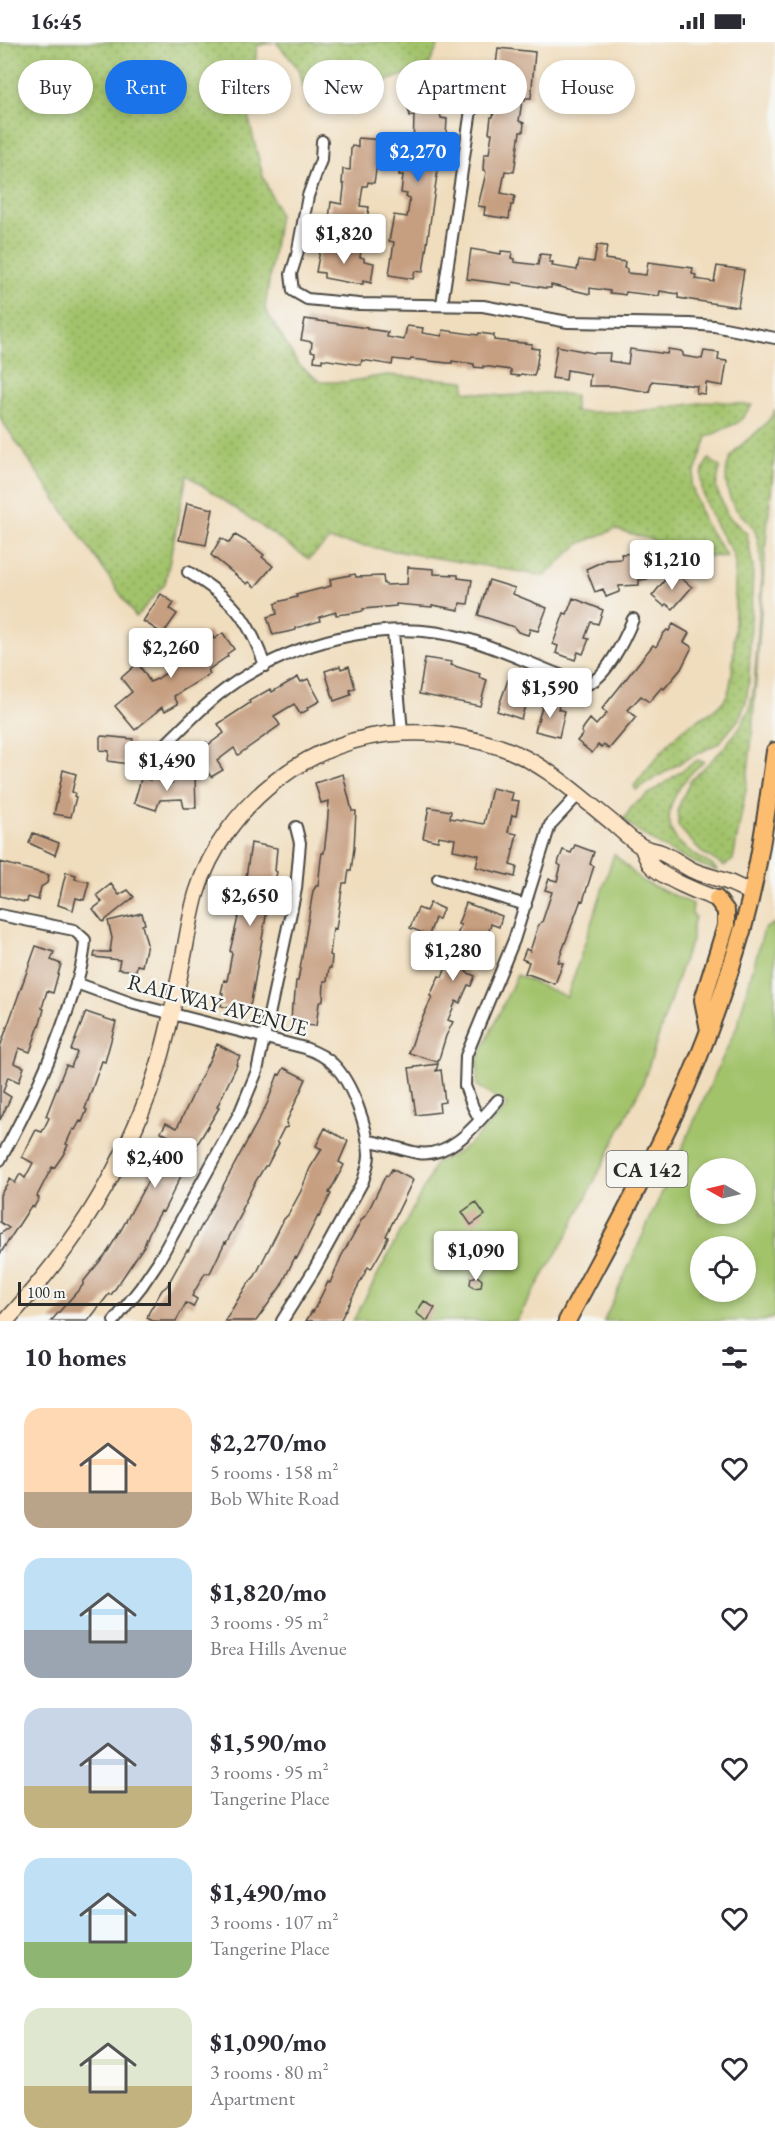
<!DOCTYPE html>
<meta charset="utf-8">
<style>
body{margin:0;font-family:"EB Garamond",serif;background:#f7f7f7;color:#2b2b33;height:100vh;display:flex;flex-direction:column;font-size:22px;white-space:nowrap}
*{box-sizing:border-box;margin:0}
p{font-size:20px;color:#7c7c81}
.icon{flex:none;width:33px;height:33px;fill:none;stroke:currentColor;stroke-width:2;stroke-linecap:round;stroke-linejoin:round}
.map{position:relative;height:1279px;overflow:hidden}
.panel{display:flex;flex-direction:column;background:#fff;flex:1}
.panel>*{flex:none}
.top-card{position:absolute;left:18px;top:18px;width:740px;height:54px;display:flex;gap:12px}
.needle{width:39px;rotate:278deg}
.fabs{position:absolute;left:690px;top:1116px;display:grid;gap:12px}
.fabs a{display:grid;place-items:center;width:66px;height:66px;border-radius:50%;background:#fff;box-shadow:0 3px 9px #0003;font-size:30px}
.scale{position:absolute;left:18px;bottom:15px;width:153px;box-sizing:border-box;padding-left:6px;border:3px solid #2b2b2b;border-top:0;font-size:16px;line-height:21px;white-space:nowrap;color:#2b2b2b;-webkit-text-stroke:4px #f6f6f2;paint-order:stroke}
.price{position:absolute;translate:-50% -51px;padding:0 14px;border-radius:6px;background:#fff;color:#222;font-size:20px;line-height:39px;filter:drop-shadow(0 2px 3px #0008)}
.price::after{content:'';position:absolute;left:50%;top:36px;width:18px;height:14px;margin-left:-9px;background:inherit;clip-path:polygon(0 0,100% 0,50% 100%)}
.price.active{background:#1a73e8;color:#fff}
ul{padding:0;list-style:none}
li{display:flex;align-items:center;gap:18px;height:150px;padding:0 24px}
li span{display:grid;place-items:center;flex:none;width:168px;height:120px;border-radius:18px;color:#555}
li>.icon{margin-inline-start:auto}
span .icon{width:72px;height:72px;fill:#fffc;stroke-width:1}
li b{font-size:26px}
h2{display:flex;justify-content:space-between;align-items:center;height:72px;padding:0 24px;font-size:26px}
.chip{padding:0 21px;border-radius:27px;background:#fff;box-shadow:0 3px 9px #0003;font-size:21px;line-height:54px}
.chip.active{background:#1a73e8;color:#fff}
.status{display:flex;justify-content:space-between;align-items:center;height:42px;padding:0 30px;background:#fff;direction:ltr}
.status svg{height:16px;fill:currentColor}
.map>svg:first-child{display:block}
.grass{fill:url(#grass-dots);stroke:#66774b;stroke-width:1.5}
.park{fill:#a2c36b;stroke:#66774b;stroke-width:1.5;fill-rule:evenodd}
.building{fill:#c69e80}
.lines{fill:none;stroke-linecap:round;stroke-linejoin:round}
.street-casing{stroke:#494641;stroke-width:14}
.secondary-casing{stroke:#494641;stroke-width:18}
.primary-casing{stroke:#494641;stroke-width:20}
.street{stroke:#fff;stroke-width:10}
.secondary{stroke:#fee5c5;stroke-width:15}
.primary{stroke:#fcbd6f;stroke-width:16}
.labels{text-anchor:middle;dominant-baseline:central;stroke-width:5;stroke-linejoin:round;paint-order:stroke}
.shield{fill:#f6f6f2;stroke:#686867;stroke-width:1.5}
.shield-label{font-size:21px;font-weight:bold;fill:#2b2b2b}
.street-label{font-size:22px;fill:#2b2b2b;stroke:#f6f6f2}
</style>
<div class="status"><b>16:45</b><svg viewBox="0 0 49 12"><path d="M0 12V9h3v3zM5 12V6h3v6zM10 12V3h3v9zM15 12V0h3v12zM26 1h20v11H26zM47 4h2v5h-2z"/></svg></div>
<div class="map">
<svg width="775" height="1279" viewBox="0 0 775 1279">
<defs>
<pattern id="grass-dots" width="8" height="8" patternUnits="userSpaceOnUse" patternTransform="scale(1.5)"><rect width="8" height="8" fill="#a2c36b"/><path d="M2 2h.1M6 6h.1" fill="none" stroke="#849f58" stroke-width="1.8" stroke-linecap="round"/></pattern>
</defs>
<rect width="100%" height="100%" fill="#f6f6f2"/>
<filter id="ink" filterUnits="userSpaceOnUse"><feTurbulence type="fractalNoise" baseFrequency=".0167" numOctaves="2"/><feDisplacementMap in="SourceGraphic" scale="12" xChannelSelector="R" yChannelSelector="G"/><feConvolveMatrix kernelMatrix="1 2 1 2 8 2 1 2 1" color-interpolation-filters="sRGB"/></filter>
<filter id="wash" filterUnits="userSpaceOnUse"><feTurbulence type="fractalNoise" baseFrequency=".008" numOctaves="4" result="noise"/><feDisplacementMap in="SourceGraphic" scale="24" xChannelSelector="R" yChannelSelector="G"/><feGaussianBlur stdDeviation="1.35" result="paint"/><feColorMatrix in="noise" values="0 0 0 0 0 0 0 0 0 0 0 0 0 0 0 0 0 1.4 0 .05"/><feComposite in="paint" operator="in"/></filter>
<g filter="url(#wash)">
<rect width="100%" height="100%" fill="#f0ddbd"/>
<path class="grass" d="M0,0h274l-17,4 -8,74 14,56 16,38 -14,95 33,55 23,18h25l40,-7 79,6 -1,10 38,5 43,-3 30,2v17h58l81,-11 38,4 -13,17 -32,15 -16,47 13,38 23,35 -21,-1 -91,-27 -36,15 -34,32 -216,-36 -20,19 -122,-84 -22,109 -29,33 -136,-199z
M276,0h164l-11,23 -101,39 -19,3 -10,-38z
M775,367v45l-8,75 -15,207 -6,53 -13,71 -9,6 -23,-14 -23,-26v-18l12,-27 30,-29 19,-23 11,-21 4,-21 8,-112c-1,-14 -2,-33 -8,-46 -5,-9 -16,-15 -21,-24 -6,-11 -9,-29 -5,-41 6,-22 38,-31 47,-55z
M709,417l11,8 -4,21 12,28 19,18 6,33 -4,114 -3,21 -7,17 -20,24 -36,18 -47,29 -2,-4c14,-18 28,-37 45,-53 14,-14 36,-18 47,-36 11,-17 9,-109 9,-134l-2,-9c-14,-24 -46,-68 -24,-95z
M697,718l7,2c-22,16 -47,51 -28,77 9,12 27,20 39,28l2,4c-32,-11 -68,-28 -93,-52l9,-14z"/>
<path class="park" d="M614,812l28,27 51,23 -1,9 3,4 -3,11v13l-7,15 -42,127 -75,151 -52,87h-163l76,-143 6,-15c30,-9 51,-36 73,-57l-31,-20 1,-27 39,-84 50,22z
M775,881v394l-12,4h-159l133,-295 27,-97zM700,1126h46v46h-46zM700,1204h46v46h-46z"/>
<g id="blocks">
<path class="building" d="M498,6l37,4 -4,46h-6v3h-3l-3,20 5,2 -1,9h-3l-6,40 -9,-1 -4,22 14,3 -2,9h-2l-2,14 -25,-4 1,-8 -7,-1 8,-33 -1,-3h-2l1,-16h5l3,-21h-3l2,-16h2l3,-18 -3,-1v-6z
M435,43l6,33 6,1 -1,17h-5l-1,18 -17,118 -8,-1 -2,8 -24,-4 5,-33 -5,-1 5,-26 13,2 3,-19 -4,-1 1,-3 -6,-1 2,-18h-4l5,-27 9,2 1,-35 -4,1 -6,-23z
M358,96l25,2 -2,24h-4l-3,19 -6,-1 -1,4h-4l-3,20 9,1 -4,26 -37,-5 3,-26 11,2 2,-16v-4h-2l1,-15 7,1 1,-22 1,-2 6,1z
M321,203l40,6 -1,6 4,1v3l10,2 -3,20 -8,-2v3h-7l-32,-6v-5l-8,-1z
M597,203l10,1 -2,13 20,3 -1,6 3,1v4l19,2 2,-13 45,6 -1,6 4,1 -1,4 19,3 3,-16 27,4 -6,37 -60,-9v-4l-18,-3 -1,5 -33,-4 -1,3 -5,-1 -10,-1v-2l-20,-3v6l-39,-9v3h-6l-32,-6 -1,3 -45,-6 4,-30 30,5v-3l11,1 -1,6 3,1v3l24,3 2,-11 11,1 -2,7h4l-1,4 25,4 2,-10 15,2z
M305,277l62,9v1l21,3 -1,5 17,3 3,-14 16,2 -1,5 20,3 1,-6 35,5 1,-2 15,2v5l38,4 -1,4 8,1 -3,20 -2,7 -13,-2 -2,2 -8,-1v-5l-28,-4v2l-9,-1v-3l-22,-3v2h-4l-37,-4 -1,2 -17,-2 -1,6 -30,-5 -1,5 -39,-6v3l-8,-1 1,-9 -4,-1 1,-9 -11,-2z
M557,304l36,7h17l-1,8 19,3 2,-15 37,5 1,-5 13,2 2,2v3l19,3 2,-8 15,2 -1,7 9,1 -4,25 -17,-3 -1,11 -9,-1 1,-7 -45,-5 -3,11 -36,-6h-24l1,-12 -23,-4 -1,10 -14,-2z
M187,461l26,6 -7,36 -27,-5z
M235,493l14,8 15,12 -2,2 11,9 -18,21 -6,-5 -2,2 -36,-29 10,-17 8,5z
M645,511l2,26 -8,1v5l-20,1v6l-13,5 -3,-8 -8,3 -9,-23 22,-10v1l14,-1 -1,-5z
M408,525l26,2v5l24,1v3l14,2 -4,24 -8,-1 -1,7 -27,-5v2l-36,-3v2l-33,3v2l-10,2 -17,2v-3l-17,5 1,4 -24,7v2l-4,1 -19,4 -6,-18 10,-3 -2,-10 3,-2 19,-5 -1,-2 35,-9 -1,-7 25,-5 1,3 27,-1 1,8 3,1 20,-1z
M672,529l20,16 -19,22 -7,-5 -2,2 -12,-10z
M489,538l26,8 -2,6 34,14 -9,23 -8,-2 -2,6 -10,-3 -4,-5 -36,-12z
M161,552l13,9 -4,6 7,5 -14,20 -20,-13z
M573,556l30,12 -5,14 -7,-2 -6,16 4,1 -6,15 -5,-2 -3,8 -19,-7 2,-7 -5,-2 11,-31 3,1z
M673,582l16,9 -5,9 8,5 -11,22 -17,20 -2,-2 -13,15 -8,-6 -13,14 8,7 -27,32 -5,-4 -3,2 -3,-2 -6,8 -15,-12 6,-7 -2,-2 3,-5 6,-8 6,6 11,-12 -5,-4 51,-64 3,2 7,-13 4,-4 2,1z
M209,589l5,8 9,-6 11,16 -7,5 1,2 -20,14 2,4 -36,22 4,8 -13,7 -3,-4 -27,23 -20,-24 17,-14 -11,-14 17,-15 12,19 7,-3 16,-11 -6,-9z
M425,616l27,4 -1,3 29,9 -1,3 8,3 -7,26 -61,-12z
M340,624l1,3 8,-3 6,22 -5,2 1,5 -17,6 -9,-30z
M298,635l3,5 7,-3 12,22 -13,7 1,2 -8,4 -6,-10 -20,12 6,9 -42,30 -4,-7 -17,13 6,9 -12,7 -18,-26 13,-9 2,3 16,-12 -6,-9 32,-21 -1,-2 21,-12 2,3z
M508,638l15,6 -2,4 8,3 -8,26 -24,-8z
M544,658l15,4 -1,5 7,2 -6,26 -24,-6z
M102,694l31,3 -5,25 -20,-3 1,-10 -9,-1v-13z
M63,728l13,4 -4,18 3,1 -1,3 2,1 -5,20 -17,-3z
M343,732l9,37h4l-2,37 -3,23 -2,-1 -2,13h-4l-7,46 -3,-1 -3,27 2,1 -1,12h-2l-2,13h-3l-1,20 -4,2 -3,23 -25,-2 1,-20h2l2,-23h2l15,-90 3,-5h2l3,-27 1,-6h2l3,-25 2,-27 -8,2 -6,-20z
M152,734l20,7v-5l23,-2 1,32h-12l-2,-9 -22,1 -4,10 -22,-7 7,-24 2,-2 7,3z
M492,746l21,5 -2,7 8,1 -3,15 -4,-1 -4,17 9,2 -7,31 7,2 -2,10 -39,-10 3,-12 -26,-5 2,-11 -16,-3 -1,5 -15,-3 6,-31 22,4 -1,7 34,6z
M33,791l26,10 -4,12 -26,-12z
M251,801l26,5 -2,23 2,1 -7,33h-2l-17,97 -2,5 -4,-1 -5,4 -19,-4 2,-13h-2l3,-13 3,1 5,-28 -2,-2 14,-59z
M575,803l19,7 -4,12 4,2 -11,35 -2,-1 -23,62 5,1 -8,21 -30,-11 4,-11 -7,-3 4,-10 4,2 8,-25 3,-4h1l10,-30 -7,-2 4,-11 8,2 4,-15 -3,-2 1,-4 4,-10 8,3z
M0,820l49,13 -2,8 -6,4 -3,13 -10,-3 -1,5h-3l-24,-6z
M66,830l10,3 -1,4 14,3 -5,18 -8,-2 -3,12 -15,-5z
M111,842l8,11 9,-5 6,7 -31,25 -10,-13 9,-7 -5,-7z
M430,861l13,6 -4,10 -4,-1 -6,17 -19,-7 8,-20 8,3z
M466,861l36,13 -3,11 -8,-3 -10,31 -6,-3 -9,20 9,4 -4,10 -3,-1 -8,18 -4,-2 -8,19 5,2 -7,14 -8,26 -29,-9 7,-21 16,-35 -2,-1 9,-20 3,1 11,-26 -2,-1 10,-25 -3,-1z
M142,871l3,11 -3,1 5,19 -5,22 -5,-1 -1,6 -18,-2 2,-9 -26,-3 1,-5h15l2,-14 -4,-17z
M36,904l18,6 -3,8 10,4 -2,7 -6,22 -6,-2 -5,17 2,1 -2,8 -12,35 -11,-4 -5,15 10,4 -5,15 -11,-5 -5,15 8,5 -11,23v-73z
M86,970l30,10 -11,40 -3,-1 -17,48 2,1 -5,12 -2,-1 -5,9 -2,-1 -7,15 2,1 -5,10 -9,13 -2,-1 -15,29 2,2 -5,9 -3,-1 -31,48v-20l9,-6 -9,-6v-27l10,-16 5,4 5,-9 5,4 8,-15 -11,-6 14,-27 6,2 7,-14 -3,-2 20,-51 5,2 6,-15 -6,-2z
M217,1002l23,12 -4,8 1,1 -20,42 2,1 -24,40 2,1 -13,21 -21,42 -2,-1 -12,22 -5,13 -33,49 -2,-1 -21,27h-37l32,-36v-3l25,-31 14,-23 28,-51 -3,-2 12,-16 12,-22 -10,-5 5,-9 11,5z
M438,1022l-2,7 5,-1 4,32 -6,1 1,9 -24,3 -7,-47z
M284,1026l22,11 -20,44 2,4 -4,1 -7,14 2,1 -12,23h-2l-11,18 -13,26 2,1 -17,32 -1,-1 -15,31h-5l-13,23 5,3 -4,8 -7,-4 -10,18h-23l-6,-3 2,-6 13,-22 5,-4 20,-36 1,1 79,-147 11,-30 2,1z
M325,1086l23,13 -9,21 5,3 -15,28 2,1 -7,13 -5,10 -1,-1 -21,42 -2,-1 -14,29 -25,35h-31l21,-35 9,-10 29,-57 4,-4 13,-24 9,-23 12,-19 -6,-3z
M392,1127l21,11 -27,56 2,1 -5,11 -12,21 -3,-2 -28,54h-34l6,-10 1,1 15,-30 2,1 11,-26 21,-38 4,-4 20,-40 2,1z
M476,1160l9,13 -14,10 -9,-13z
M477,1234l5,4 -1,7 -7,1 -4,-4 1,-6z
M424,1259l11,7 -8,13 -11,-8z"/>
</g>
</g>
<g filter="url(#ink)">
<use href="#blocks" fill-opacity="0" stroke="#494641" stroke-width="1.5"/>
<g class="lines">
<g class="street-casing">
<path id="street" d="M322,99l-1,19 -13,36 -11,59 -6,19 2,17 14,8 52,5 124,2 85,16 122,2 24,2 61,12
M442,262l29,-194 -7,-27
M188,530c44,27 60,44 77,94
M393,590l9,100
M167,701c25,-25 50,-51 80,-68 63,-38 148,-57 220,-36 31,9 62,24 93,36 7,5 14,10 22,10 22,0 44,-49 51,-66
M438,837l88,26
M0,873l74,15 11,10c-1,22 -8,42 -15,63 -18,56 -42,106 -70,157
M76,941l58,21 171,44c11,4 20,8 28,16 19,18 35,64 36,90 0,9 -3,18 -6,27l-49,89 -32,51
M480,1078l-7,-13 -8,-21 1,-30 48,-116 36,-115 28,-30
M368,1099c18,2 33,9 50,12 34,5 60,-31 80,-53
M114,1279l27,-34 17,-25 82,-150 17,-41 39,-182 4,-46 -4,-16"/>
</g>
<g class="secondary-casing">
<path id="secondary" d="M642,805c2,5 5,12 8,17 12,14 50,29 67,35
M6,1279c65,-72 108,-136 143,-228 17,-45 25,-92 35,-139 4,-21 7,-42 13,-62 27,-87 115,-157 207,-159 33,-2 64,4 96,14 44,15 78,48 114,77 8,7 17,16 27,22 6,4 14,4 21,7 11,5 20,12 30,17 11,5 22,7 33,11 9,3 18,8 26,12"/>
</g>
<g class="primary-casing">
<path id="primary" d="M709,988l-6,-30 23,-74v-15l-9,-12
M567,1279c37,-70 76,-139 109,-211 24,-52 44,-107 61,-162 20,-63 29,-131 38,-197"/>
</g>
<use href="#street" class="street"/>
<use href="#secondary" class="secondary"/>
<use href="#primary" class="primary"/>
</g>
</g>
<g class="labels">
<rect class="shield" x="606.5" y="1109" width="81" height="36" rx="4.5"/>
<g class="shield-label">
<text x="647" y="1127">CA 142</text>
</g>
<g class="street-label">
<text transform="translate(218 963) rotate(15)">RAILWAY AVENUE</text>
</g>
</g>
</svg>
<div class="fabs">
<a><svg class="needle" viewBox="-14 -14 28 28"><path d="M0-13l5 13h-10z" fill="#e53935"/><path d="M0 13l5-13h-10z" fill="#7c7c81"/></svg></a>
<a><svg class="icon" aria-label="locate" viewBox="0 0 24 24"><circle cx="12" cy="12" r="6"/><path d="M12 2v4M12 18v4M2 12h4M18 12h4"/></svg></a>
</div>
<div class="scale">100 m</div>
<b class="price active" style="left:418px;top:141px">$2,270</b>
<b class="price" style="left:344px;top:223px">$1,820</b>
<b class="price" style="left:672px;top:549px">$1,210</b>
<b class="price" style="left:171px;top:637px">$2,260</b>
<b class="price" style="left:550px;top:677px">$1,590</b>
<b class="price" style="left:167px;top:750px">$1,490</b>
<b class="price" style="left:250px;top:885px">$2,650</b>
<b class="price" style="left:453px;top:940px">$1,280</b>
<b class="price" style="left:155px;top:1147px">$2,400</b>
<b class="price" style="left:476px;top:1240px">$1,090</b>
<div class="top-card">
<a class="chip">Buy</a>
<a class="chip active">Rent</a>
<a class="chip">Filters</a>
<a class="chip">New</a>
<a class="chip">Apartment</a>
<a class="chip">House</a>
</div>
</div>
<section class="panel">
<h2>10 homes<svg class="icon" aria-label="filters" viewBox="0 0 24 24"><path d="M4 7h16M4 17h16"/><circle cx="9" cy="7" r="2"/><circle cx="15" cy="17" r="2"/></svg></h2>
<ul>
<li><span style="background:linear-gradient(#ffd9b3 70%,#b9a48a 0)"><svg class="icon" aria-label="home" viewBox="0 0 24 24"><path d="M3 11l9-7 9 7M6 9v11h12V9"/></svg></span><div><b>$2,270/mo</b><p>5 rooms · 158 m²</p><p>Bob White Road</p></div><svg class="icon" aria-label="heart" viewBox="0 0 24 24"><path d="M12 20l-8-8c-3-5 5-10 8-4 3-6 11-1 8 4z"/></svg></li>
<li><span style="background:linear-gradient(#bfe0f5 60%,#9aa5b1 0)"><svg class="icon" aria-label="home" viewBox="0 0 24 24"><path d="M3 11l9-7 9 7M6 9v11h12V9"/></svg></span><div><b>$1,820/mo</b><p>3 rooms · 95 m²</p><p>Brea Hills Avenue</p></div><svg class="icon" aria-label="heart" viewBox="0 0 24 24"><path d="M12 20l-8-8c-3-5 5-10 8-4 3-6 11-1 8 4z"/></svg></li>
<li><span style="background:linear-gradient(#c9d6e8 65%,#c2b280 0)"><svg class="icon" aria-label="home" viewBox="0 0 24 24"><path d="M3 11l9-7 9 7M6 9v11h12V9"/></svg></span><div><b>$1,590/mo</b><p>3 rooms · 95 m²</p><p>Tangerine Place</p></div><svg class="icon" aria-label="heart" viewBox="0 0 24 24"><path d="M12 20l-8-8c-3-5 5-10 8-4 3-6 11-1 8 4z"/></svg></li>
<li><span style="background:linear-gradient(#bfe0f5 70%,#8fb573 0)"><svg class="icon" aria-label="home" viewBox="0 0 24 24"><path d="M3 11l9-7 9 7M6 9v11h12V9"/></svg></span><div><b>$1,490/mo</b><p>3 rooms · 107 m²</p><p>Tangerine Place</p></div><svg class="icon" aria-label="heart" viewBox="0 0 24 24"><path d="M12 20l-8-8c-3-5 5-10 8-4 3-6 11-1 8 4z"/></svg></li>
<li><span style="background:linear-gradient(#dfe7d0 65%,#c2b280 0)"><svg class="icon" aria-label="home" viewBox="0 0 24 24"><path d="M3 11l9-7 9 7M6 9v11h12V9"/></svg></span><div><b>$1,090/mo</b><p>3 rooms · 80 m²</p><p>Apartment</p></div><svg class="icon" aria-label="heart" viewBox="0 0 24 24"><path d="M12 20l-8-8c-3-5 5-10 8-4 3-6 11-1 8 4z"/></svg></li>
</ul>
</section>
